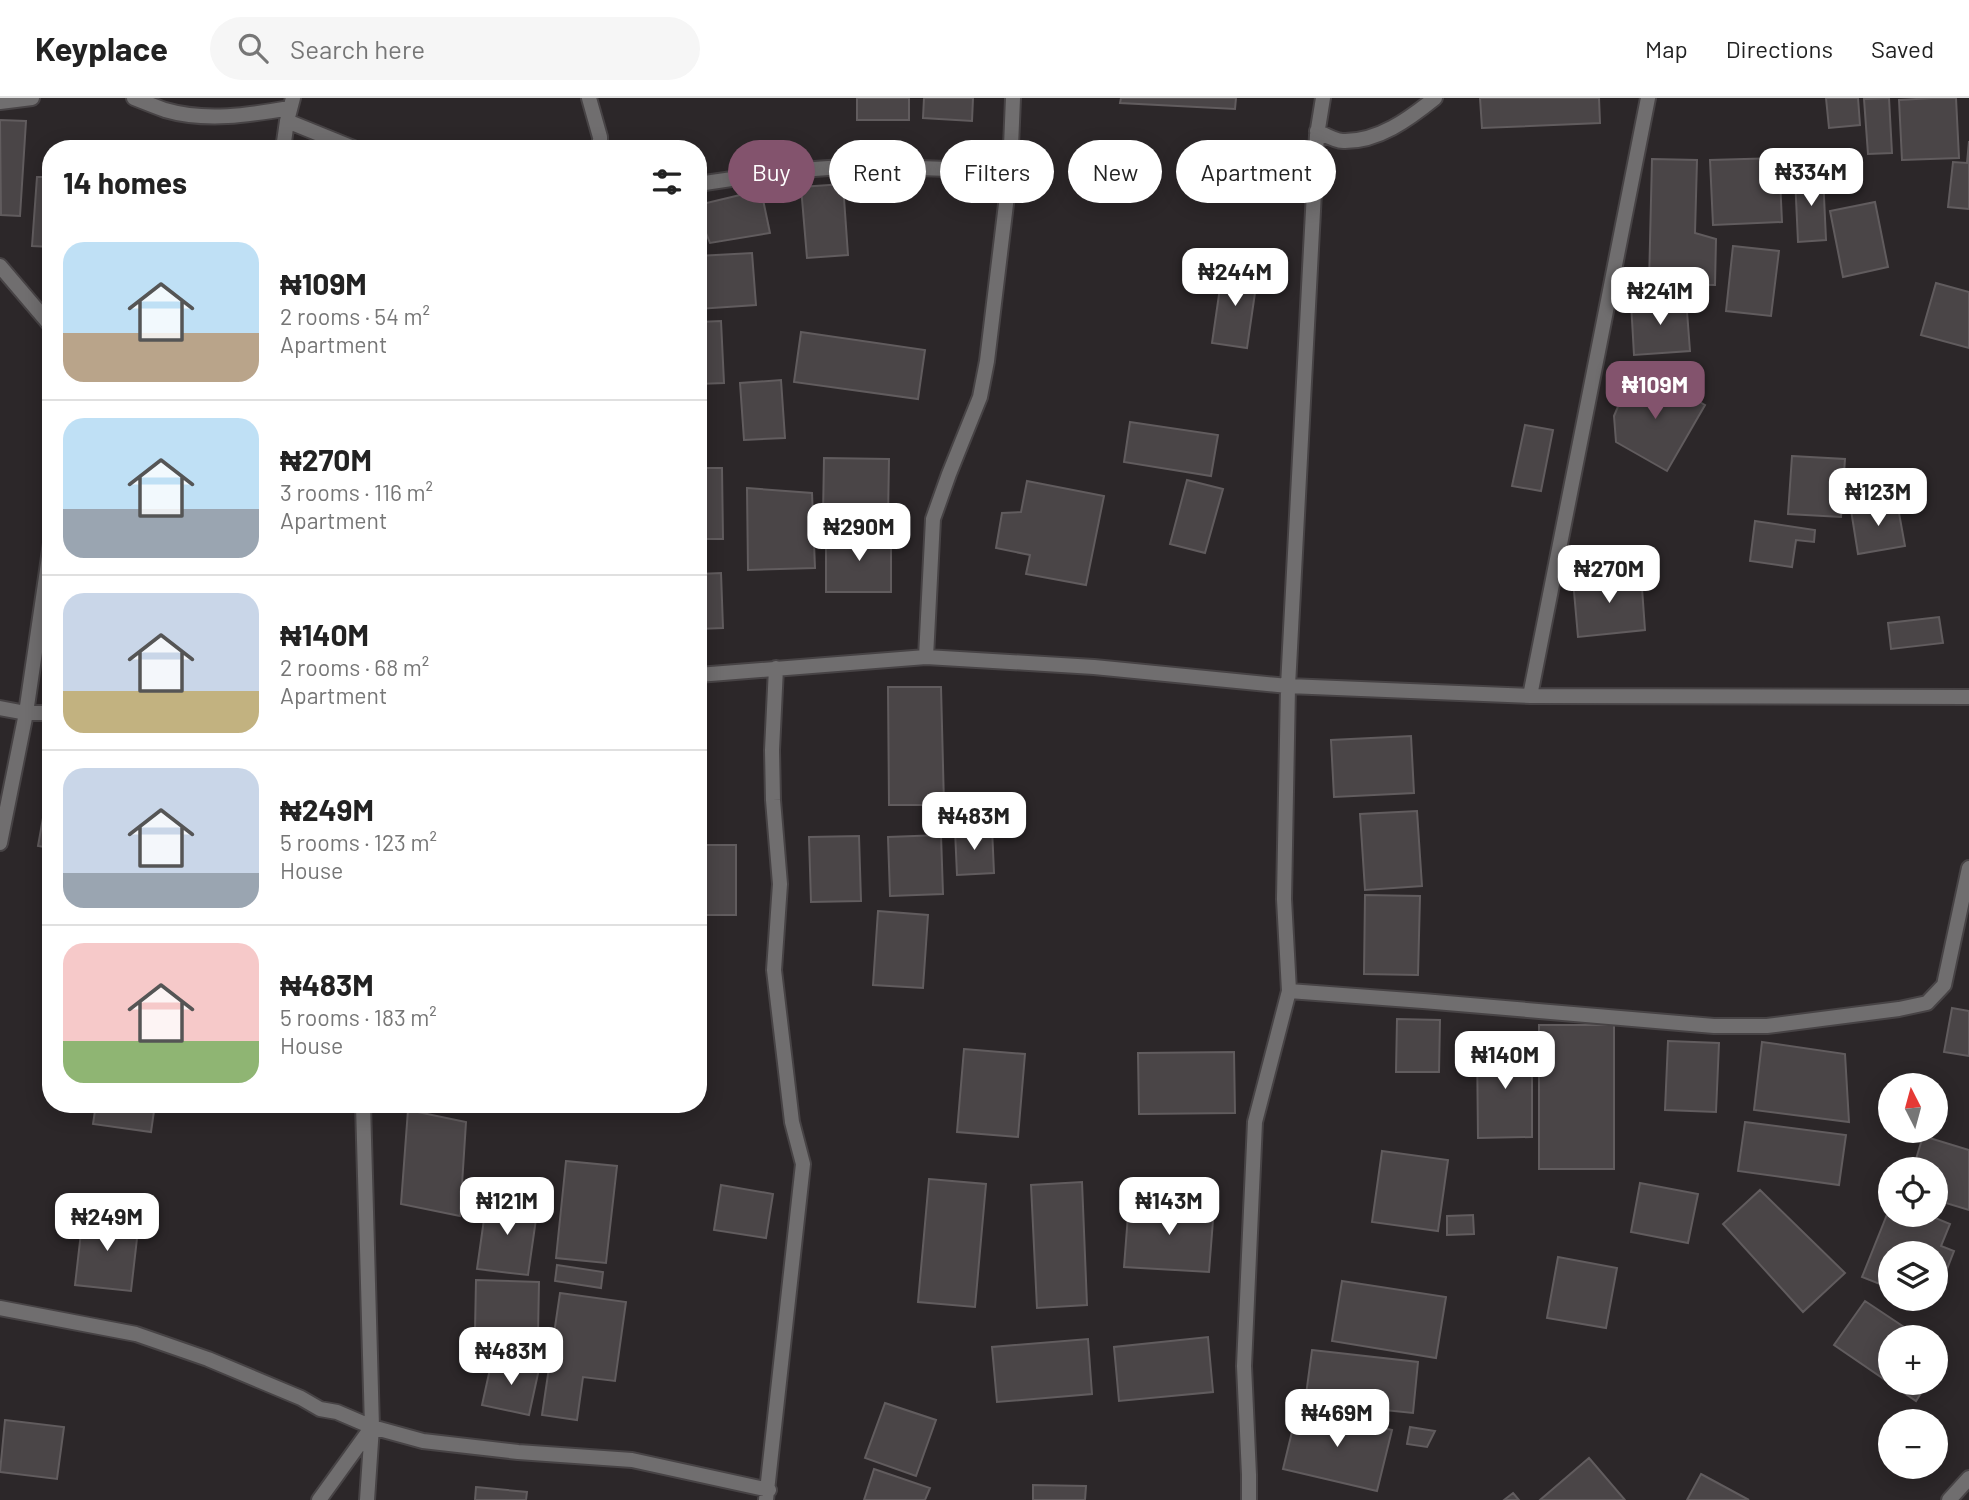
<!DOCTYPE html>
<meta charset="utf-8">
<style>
body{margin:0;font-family:Barlow,sans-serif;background:#f6f6f6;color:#222;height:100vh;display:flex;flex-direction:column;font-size:26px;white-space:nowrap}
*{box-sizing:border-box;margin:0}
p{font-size:23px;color:#767676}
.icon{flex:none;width:38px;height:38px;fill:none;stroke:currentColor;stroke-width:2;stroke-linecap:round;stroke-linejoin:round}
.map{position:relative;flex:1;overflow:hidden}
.panel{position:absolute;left:42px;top:42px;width:665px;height:973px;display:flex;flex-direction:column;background:#fff;border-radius:28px;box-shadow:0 4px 18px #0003}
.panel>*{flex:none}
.guide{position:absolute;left:728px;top:42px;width:665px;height:63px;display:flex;gap:14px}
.needle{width:46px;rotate:354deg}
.fabs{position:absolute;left:1878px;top:975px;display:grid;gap:14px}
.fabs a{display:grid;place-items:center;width:70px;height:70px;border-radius:50%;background:#fff;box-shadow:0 4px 18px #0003;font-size:35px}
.price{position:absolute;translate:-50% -60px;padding:0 16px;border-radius:14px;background:#fff;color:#222;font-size:23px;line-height:46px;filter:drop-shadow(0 2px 4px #0008)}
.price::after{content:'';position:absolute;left:50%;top:42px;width:21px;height:16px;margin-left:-10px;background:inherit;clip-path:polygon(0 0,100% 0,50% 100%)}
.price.current{background:#83536d;color:#fff}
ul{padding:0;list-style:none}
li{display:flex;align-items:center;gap:21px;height:175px;padding:0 21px}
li+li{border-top:2px solid #e0e0e0}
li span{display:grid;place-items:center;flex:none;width:196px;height:140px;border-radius:21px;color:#555}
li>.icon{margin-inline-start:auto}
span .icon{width:84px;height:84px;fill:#fffc;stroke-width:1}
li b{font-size:30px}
h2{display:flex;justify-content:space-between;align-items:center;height:84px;padding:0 21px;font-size:30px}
.tag{padding:0 24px;border-radius:32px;background:#fff;box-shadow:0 4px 18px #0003;font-size:24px;line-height:63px}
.tag.current{background:#83536d;color:#fff}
header{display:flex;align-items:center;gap:42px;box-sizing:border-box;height:98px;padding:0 35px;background:#fff;border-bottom:2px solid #e0e0e0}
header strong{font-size:33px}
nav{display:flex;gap:38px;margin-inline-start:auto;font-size:24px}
.search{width:490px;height:63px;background:#f6f6f6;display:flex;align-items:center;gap:18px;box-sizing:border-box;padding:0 24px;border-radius:38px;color:#767676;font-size:26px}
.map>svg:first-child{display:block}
.building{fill:#4a4547;stroke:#615c5e;stroke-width:2}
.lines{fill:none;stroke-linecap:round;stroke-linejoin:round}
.minor-casing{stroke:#474345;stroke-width:18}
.tertiary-casing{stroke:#474345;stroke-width:18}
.minor{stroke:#706e6f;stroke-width:14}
.tertiary{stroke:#706e6f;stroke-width:14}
</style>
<header>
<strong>Keyplace</strong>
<div class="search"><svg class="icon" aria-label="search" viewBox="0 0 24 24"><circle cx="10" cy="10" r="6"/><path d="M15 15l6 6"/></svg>Search here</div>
<nav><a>Map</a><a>Directions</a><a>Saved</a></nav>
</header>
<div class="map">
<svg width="1969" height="1402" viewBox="0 0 1969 1402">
<rect width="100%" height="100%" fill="#2c2729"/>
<path class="building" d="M857,0h52v22h-52z
M924,0h49l-1,23 -49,-3z
M1121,0h115l-1,11 -115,-6z
M1480,0h119l1,25 -118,5z
M1826,0h32l2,27 -31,3z
M1889,0l3,55 -24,1 -4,-55z
M1933,0h23l3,60 -57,2 -3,-60z
M0,22l26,1 -6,95 -19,-1z
M1969,43v68l-21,-2 5,-45 14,1z
M1779,60l3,64 -69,3 -3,-65z
M1652,61l45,1 -2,73 21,6 -1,46 -66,-1z
M1823,77l3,65 -28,2 -3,-65z
M37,79h14v70l-19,-1z
M843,86l5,71 -41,3 -6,-71z
M761,92l9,43 -60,10 -12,-30v-8z
M1875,104l13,65 -45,10 -13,-66z
M1733,148l46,5 -8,65 -45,-5z
M752,155l4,52 -58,4v-53z
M1223,169l35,5 -11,76 -35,-5z
M1936,185l33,9v56l-48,-13z
M1686,200l4,53 -56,4 -3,-53z
M721,223l3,62 -26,1v-62z
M801,234l124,18 -7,49 -124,-17z
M1654,278l51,29 -38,66 -51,-29 -2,-26 11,-26z
M781,282l4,58 -41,2 -4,-57z
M1130,324l88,13 -7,41 -87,-14z
M1525,327l28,5 -12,61 -29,-5z
M1792,358l53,3 -4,58 -53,-3z
M824,360l65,1 -1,58 -65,-1z
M698,370h24l1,71h-25z
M1187,382l36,9 -18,64 -35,-9z
M1027,383l77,15 -18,89 -60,-11 4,-19 -34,-7 6,-35 19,-1z
M747,390l65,5 3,75 -67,2z
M1897,404l8,44 -47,8 -7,-44z
M1755,423l60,9 -1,12 -18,-2 -4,27 -42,-6z
M826,436h65v58h-65z
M721,475l2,55 -25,1v-55z
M1641,476l4,56 -67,7 -5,-57z
M1939,519l4,26 -52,6 -3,-26z
M888,589h53l3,118h-55z
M1411,638l3,57 -80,4 -3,-57z
M48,692h3v58l-13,-2z
M1417,713l5,75 -57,4 -5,-76z
M992,730l2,45 -37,2 -2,-45z
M941,737l2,59 -53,2 -2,-59z
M859,738l2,65 -50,1 -2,-65z
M698,747h38v70h-38z
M1365,797l55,1 -2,79 -54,-1z
M878,813l50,4 -5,73 -50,-3z
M1952,910l17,3v45l-25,-4z
M1397,921l43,1 -1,52h-43z
M1539,927h75v144h-75z
M1668,943l51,2 -3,69 -51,-2z
M1762,944l83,12 4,68 -95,-12z
M1477,946h55v93l-54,1z
M964,951l61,5 -7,83 -61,-5z
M1234,954l1,61 -96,1 -1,-61z
M96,1006h59l-4,28 -58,-8z
M408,1012l58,12 -6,94 -59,-12z
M1745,1024l101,13 -7,50 -101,-14z
M1923,1038l46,14v60l-33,-10v-31h-23z
M1382,1053l66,9 -10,71 -66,-9z
M566,1063l51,5 -11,97 -50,-5z
M929,1081l57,5 -11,123 -57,-5z
M1082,1084l5,123 -50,3 -6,-123z
M1640,1085l58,11 -10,49 -57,-11z
M721,1087l52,9 -7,44 -52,-8z
M1760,1092l85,83 -42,39 -80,-88z
M487,1100l51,7 -10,70 -51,-6z
M1129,1104l85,5 -5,65 -85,-5z
M1890,1109v7h36l24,10 -9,22 13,5 -12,31 -6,-2v-27h-46v35l-28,-11z
M83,1117l56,6 -8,70 -56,-6z
M1473,1117l1,19 -27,1v-19z
M1558,1159l59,11 -11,60 -59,-10z
M557,1167l46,7 -2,16 -46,-7z
M476,1182l63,2 -1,52 -63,-3z
M1342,1183l104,16 -10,61 -104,-17z
M560,1195l66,9 -11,79 -32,-4 -6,43 -35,-5z
M1865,1203l54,36h-29v45h38l-12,19 -82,-56z
M1208,1239l5,55 -94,9 -5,-54z
M1088,1241l4,55 -95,8 -5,-55z
M1936,1251l11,7 -11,16z
M1312,1252l106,12 -5,51 -108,-11z
M492,1262l47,9 -10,46 -47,-10z
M885,1305l51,17 -20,56 -51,-18z
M1298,1309l94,23 -15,61 -94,-22z
M5,1322l59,7 -7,52 -57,-7z
M1410,1329l25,4 -8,16 -20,-3z
M1589,1360l36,42h-85z
M874,1371l56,19 -5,12h-61z
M1701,1376l48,26h-62z
M1033,1387l53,1 -1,14h-52z
M476,1389l51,5 -1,8h-51z
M1513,1395l6,7h-15z"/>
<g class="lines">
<g class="minor-casing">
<path id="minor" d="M134,0c10,4 20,8 31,12 41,12 84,5 125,-2
M589,0l11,39v12
M0,4l32,-4
M287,23l69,28
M1317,33c8,4 18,10 26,10 35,1 66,-22 92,-43
M283,51l4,-28 6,-23
M698,86l88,-13 71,-5 153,5
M0,168l51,60
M926,559l7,-138 16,-45 31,-77 7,-36 23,-190 3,-73
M698,577l228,-18 168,10 194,19 242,10 439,1
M1530,598l118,-598
M0,610l26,5h25
M0,745l26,-130 25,-170
M1289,893l134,10 291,25h53l132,-17 28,-6 17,-18 25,-117
M363,1006l9,323 -5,73
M0,1210l136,26 72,25 93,39 19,11 17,3 35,15 51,14 95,11 114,8 137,30
M319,1402l52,-72
M766,1402l37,-336 -11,-42 -18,-152 6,-86 -7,-84 -1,-50 4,-82
M1249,1402v-25l-5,-109 11,-244 34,-131 -5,-92 4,-213 29,-551 6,-37"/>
</g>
<g class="tertiary-casing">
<path id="tertiary" d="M1949,1402l20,-22"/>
</g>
<use href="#minor" class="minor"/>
<use href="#tertiary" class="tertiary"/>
</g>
</svg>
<div class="fabs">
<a><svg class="needle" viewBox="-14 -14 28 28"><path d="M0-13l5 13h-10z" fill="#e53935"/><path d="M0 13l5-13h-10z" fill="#767676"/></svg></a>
<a><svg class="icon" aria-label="locate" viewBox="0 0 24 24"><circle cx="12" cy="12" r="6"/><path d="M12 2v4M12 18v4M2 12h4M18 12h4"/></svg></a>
<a><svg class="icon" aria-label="layers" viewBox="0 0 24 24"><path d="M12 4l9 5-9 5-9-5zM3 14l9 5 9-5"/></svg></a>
<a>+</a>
<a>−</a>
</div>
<b class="price" style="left:1811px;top:110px">₦334M</b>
<b class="price" style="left:1235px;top:210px">₦244M</b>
<b class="price" style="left:1660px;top:229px">₦241M</b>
<b class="price current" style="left:1655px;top:323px">₦109M</b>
<b class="price" style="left:1878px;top:430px">₦123M</b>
<b class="price" style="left:859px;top:465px">₦290M</b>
<b class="price" style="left:1609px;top:507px">₦270M</b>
<b class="price" style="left:974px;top:754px">₦483M</b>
<b class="price" style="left:1505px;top:993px">₦140M</b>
<b class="price" style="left:507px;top:1139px">₦121M</b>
<b class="price" style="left:1169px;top:1139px">₦143M</b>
<b class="price" style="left:107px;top:1155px">₦249M</b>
<b class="price" style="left:511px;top:1289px">₦483M</b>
<b class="price" style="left:1337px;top:1351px">₦469M</b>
<div class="guide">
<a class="tag current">Buy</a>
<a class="tag">Rent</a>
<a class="tag">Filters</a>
<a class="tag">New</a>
<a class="tag">Apartment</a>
</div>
<section class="panel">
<h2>14 homes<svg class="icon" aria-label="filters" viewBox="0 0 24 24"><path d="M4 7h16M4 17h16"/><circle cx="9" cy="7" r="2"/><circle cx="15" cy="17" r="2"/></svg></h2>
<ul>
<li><span style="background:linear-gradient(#bfe0f5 65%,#b9a48a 0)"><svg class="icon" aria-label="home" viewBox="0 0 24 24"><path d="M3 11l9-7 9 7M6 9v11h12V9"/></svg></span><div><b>₦109M</b><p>2 rooms · 54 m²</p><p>Apartment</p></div></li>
<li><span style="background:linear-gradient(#bfe0f5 65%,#9aa5b1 0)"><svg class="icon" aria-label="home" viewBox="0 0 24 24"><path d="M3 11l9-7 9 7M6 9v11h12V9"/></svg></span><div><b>₦270M</b><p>3 rooms · 116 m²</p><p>Apartment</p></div></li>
<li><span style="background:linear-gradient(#c9d6e8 70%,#c2b280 0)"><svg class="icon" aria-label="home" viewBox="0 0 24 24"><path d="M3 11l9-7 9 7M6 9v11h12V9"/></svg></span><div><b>₦140M</b><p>2 rooms · 68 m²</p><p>Apartment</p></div></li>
<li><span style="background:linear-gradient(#c9d6e8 75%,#9aa5b1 0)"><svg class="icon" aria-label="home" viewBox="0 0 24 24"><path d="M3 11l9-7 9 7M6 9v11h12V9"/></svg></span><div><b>₦249M</b><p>5 rooms · 123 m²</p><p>House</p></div></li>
<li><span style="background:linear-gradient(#f6c9c9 70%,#8fb573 0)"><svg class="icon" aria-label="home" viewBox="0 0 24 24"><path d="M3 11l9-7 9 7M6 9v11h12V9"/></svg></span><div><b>₦483M</b><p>5 rooms · 183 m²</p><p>House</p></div></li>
</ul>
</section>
</div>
